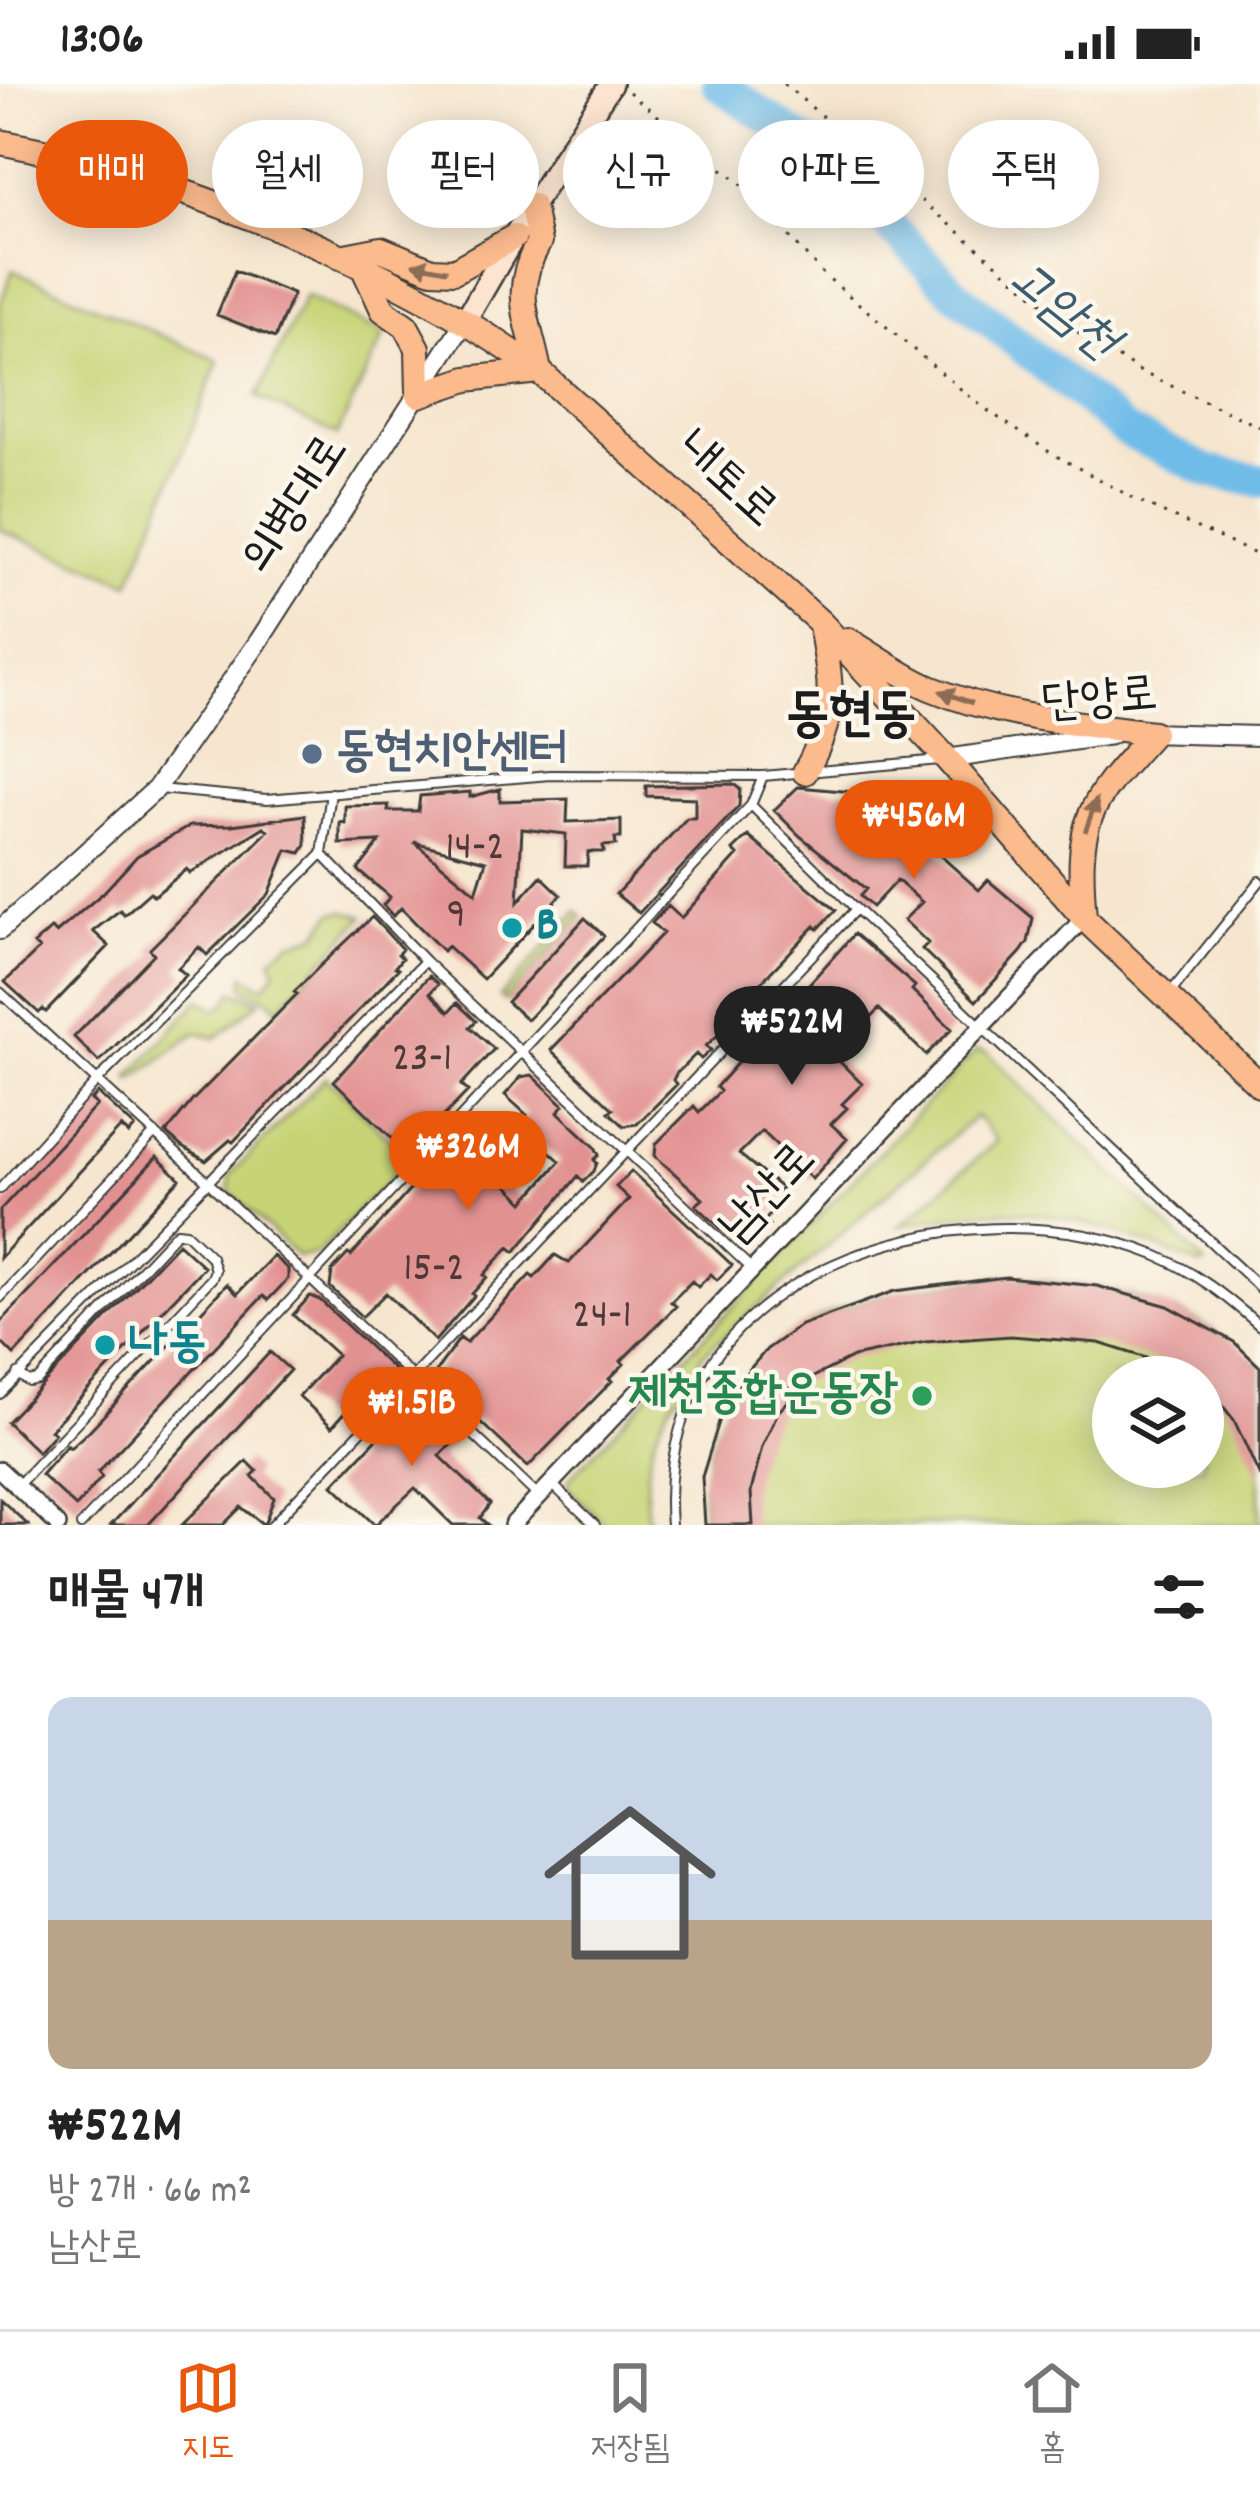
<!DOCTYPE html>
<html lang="ko">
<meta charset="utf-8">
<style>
body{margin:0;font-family:Dekko,"Poor Story",sans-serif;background:#f6f6f6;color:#222;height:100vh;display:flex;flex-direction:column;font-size:45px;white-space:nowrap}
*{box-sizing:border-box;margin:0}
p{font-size:39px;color:#767676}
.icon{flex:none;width:66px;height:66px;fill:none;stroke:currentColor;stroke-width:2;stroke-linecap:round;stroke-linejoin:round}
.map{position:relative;height:1441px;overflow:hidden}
.panel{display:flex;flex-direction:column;background:#fff;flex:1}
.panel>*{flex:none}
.hud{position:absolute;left:36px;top:36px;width:1188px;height:108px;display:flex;gap:24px}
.fabs{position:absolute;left:1092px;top:1272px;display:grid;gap:24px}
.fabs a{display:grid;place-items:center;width:132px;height:132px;border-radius:50%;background:#fff;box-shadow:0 6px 30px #0003;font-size:60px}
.price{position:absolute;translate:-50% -102px;padding:0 27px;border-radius:42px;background:#ea580c;color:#fff;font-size:39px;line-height:78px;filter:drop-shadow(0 3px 6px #0008)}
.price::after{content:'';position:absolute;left:50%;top:72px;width:36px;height:27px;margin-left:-18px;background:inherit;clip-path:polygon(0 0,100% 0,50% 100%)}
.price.on{background:#222;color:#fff}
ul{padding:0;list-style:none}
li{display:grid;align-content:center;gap:24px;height:636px;padding:0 48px}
li span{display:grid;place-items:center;height:372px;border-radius:24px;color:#555}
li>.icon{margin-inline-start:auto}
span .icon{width:216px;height:216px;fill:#fffc;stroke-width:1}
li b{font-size:51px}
h2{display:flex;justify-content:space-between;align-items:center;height:144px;padding:0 48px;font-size:51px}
.tag{padding:0 42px;border-radius:54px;background:#fff;box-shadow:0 6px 30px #0003;font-size:42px;line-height:108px}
.tag.on{background:#ea580c;color:#fff}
.status{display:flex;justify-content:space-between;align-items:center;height:84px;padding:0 60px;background:#fff;direction:ltr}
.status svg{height:33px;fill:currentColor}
.dock{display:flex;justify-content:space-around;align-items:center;height:168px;border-top:3px solid #e0e0e0;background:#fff;font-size:33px;color:#767676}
.dock a{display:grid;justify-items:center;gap:6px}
.dock .on{color:#ea580c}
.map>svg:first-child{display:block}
.green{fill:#c6d476;stroke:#717849;stroke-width:3;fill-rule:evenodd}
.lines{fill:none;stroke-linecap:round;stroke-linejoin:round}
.river{stroke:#6fbce9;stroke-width:33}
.building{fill:#e29191;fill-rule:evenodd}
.service-casing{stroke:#3d3a37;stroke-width:12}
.minor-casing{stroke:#3d3a37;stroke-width:20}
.tertiary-casing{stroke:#3d3a37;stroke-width:22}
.secondary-casing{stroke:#3d3a37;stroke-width:26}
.primary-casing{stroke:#3d3a37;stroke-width:28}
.path{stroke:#3d3a37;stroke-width:3;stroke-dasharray:3 9;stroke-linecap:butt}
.service{stroke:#fff;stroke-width:8}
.minor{stroke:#fff;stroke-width:15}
.tertiary{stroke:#fff;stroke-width:18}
.secondary{stroke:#fde4d1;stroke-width:21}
.primary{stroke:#fbbb8d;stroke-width:24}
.oneway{fill:#8c6c54}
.service-dot{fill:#5c6f8a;stroke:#fbf7ec;stroke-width:4.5}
.culture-dot{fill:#0f9aa8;stroke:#fbf7ec;stroke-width:4.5}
.leisure-dot{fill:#2e9e5b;stroke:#fbf7ec;stroke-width:4.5}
.labels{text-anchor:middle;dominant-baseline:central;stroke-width:9;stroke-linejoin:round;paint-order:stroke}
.number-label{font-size:42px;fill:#4e3939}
.street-label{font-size:48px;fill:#1c1c1c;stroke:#fbf7ec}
.service-label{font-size:48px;font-weight:bold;fill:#4e5e75;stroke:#fbf7ec;text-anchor:start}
.culture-label{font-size:48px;font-weight:bold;fill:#0d838f;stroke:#fbf7ec;text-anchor:start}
.leisure-label{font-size:48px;font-weight:bold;fill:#27864d;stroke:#fbf7ec;text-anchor:end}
.water-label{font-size:51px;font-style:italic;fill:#3d5c6e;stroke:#fbf7ec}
.quarter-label{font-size:54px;font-weight:bold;fill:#1c1c1c;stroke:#fbf7ec}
</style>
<div class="status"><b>13:06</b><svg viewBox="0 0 49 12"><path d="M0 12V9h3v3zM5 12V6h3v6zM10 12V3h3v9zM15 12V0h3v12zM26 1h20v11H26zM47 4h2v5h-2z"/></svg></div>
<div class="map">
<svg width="1260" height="1441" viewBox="0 0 1260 1441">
<rect width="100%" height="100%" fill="#fbf7ec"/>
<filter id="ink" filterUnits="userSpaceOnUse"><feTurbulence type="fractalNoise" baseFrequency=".00833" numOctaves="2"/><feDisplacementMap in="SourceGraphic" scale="24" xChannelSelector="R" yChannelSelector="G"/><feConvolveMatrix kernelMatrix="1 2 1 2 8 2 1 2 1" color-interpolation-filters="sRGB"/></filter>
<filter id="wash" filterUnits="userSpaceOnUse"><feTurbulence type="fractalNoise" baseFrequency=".004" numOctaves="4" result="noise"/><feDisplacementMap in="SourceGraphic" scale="48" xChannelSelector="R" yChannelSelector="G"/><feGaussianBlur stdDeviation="2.7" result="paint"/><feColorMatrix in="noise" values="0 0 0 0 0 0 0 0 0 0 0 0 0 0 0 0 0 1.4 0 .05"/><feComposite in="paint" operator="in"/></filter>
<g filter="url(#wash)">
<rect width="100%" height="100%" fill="#f6e6cf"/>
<path class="green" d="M13,186l206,91 -89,222 -130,-53v-227z
M305,212l80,38 -48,101 -80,-38z
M344,827l20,5 -87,93 -7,-9 -27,-13 1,-12 20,12 12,-16 -5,-12 18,-16 26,-7 19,-24z
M577,827l5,5 -77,85 -5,-4z
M234,907l26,10 -44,37 -19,-6 -66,48 -2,-3 71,-78 15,10 9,-4z
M977,966l11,3 218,211 -5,2c-70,-30 -149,-62 -227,-53 -25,3 -50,8 -74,13l97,-85 -21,-25 -275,240c-2,17 -16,26 -25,40 -27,37 -35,84 -27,129h-43l-38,-37 1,-9z
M326,993l83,82 -92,95 -19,3 -69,-66 1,-16z
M1006,1193c96,7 182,20 254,90v158h-555c-7,-33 0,-60 10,-91 40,-128 175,-146 291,-157zM1113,1293h90v90h-90z"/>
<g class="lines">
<path class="river" d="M718,0l99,67 136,140 172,140 85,41 50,9"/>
</g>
<g id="blocks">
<path class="building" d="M235,187l58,23 -18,44 -58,-23z
M733,700l7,5 -1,17 -100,107 -23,-19 71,-76h8v-20l-49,-2v-10z
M798,703l78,7 28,12 -8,10 83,74 9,-10 45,38 -5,24 -7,10 -45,49 -54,-52 6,-6 -24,-23 18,-18 -25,-22 -25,27 -12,-11 6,-7 -66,-53 -26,-26z
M500,705v12l68,-2 -1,23 54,-2v18h-6l1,7 -13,1 1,6h-16l-1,14h-22l1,-32 -44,-5 -4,73 23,-26 20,19 -78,84 -36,-33 -4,5 -42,-43 -8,8 -10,-11 7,-8 -32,-27 22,-28 -40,2v-22l5,1v-17l44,-1 -1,6h30l2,-15 50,-4v5zM414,758l72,19 -10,32z
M305,731l1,30 -5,8 -14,-3 -18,44 -62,61 -8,-8 -21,21 8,7 -87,87 -25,-25 80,-83 -4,-5 118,-118 -4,-4 -74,46 -3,-4 -33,27 -4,-4 -26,23 -4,-5 -27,21 16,15 -63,66 -3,-3 -4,4 -34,-31 34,-33 -5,-5 17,-15 5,4 48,-41 33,-36 53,-30 42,-1z
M748,752l88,74 -18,19 -3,-3 -68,71 3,4 -10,10 2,2 -36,33 5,4 -10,9 -5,-5 -20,20 -3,6 4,4 -40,40 -13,2 -15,-14 4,-3 -62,-59 112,-117 -11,-10 16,-17 13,12 57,-63 -5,-5z
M372,833l30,32 -4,5 4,4 -7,9 3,2 -165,173 -3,-2 -24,21 -24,-14 -16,-14 26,-32 105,-107 -3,-2 24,-24z
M585,834l19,18 -77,84 -20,-18z
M854,850l61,52 -3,4 40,39 -26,26 -47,-46 -45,47 28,28 -20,20 5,4 -16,16 16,15 -35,40 -50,-48 -23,23 42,34 -4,4 5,5 -17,24 4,4 -12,12 -8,-5 -5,-12 -15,16 -33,-31 7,-6 -48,-43 1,-12 38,-38 5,6 21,-21 -4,-4 47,-53 9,9 18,-19 -9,-9z
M429,892l9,8 -8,9 19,19 8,-9 19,18 -6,6 24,22 -33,36 7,6 -53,55 -4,-3 -7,7 -70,-69z
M532,991l32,30 -6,7 37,35 4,8 -5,5 3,3 -3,8 -11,11 -5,-6 -63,76 -6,-5 -25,28 3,2 -15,17 2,2 -39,45 -49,-48 -24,24 -32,-30 2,-16 16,-17 3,2 90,-101 4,3 31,-34 5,5 5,-6 5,4 3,-3 12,10 10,-7 11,-12 -22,-20 16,-18zM537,1056l23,21 -36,41 -25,-25z
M98,1009l37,34 -6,7 -8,-7 -121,131v-48l97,-105 -6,-5z
M157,1073l23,22 -166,176 -14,-14v-18z
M631,1087l101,94 -15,15 -6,-6 -13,13 -6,-6 -21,21 5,4 -55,55 3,3 -15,15 3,2 -84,86 -52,-49 -4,4 -40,-38 6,-16 22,-30 6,5 64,-68 4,3 21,-23 14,8 60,-64 -13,-12z
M178,1159l26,24 -154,163 4,4 -16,18 -31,-30z
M273,1172l15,13v10l-20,21 -5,-4 -165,176 4,5 -26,30 -35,-32 26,-30 3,3 20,-18 137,-146 10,10z
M1006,1193l91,9 71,20 66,36 26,25v110l-26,-57 -39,-49 -5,5 -28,-13 -63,-20 -88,-7 -86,6 -72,15 -63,32 5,5 -17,18 -16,35 -11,45 2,33h-48l-3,-48 20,-65 18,-32 27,-31 34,-24 94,-34z
M310,1212l10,4 75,71 -1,14 -9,9 -16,-15 -26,27 4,4 -15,17 -33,-31 38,-41 -44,-40z
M270,1268l20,18 -142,155h-37z
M413,1309l6,1 42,40 -21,22 50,48 -10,14 8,7h-35l-38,-37 -40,37 -42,-40 59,-62 -4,-5z
M247,1377l10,10 -5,5 22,22 -10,27 -23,-18 -18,18h-41z
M0,1415l28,26h-28z"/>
</g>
</g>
<g filter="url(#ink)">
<use href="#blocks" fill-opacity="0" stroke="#3d3a37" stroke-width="3"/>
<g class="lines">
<g class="service-casing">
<path id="service" d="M763,692l-12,29 105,104 404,379
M159,705l108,10 283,-24 213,1 177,-16
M331,709l-9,61 103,107 327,308
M0,908l209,191 329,313
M1171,908l89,-111
M0,1105l98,-109 224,-226
M0,1214l155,-165
M0,1310l425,-433
M18,1401l194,-207 3,-8 -4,-13 -25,-24 -9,-1 -139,148 -9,2 -11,-8
M553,1401l42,40
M81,1441l670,-720
M272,1441l584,-616
M671,1441c-21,-253 286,-349 484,-270 41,17 72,42 105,71"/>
</g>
<g class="minor-casing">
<path id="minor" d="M0,1386l58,55
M512,1441l572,-607"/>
</g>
<g class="tertiary-casing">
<path id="tertiary" d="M1145,649l115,3
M947,675l164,-24
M0,846l156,-141 101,-145 208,-323"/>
</g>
<g class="secondary-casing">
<path id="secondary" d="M465,237l67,-115 79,-122"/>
</g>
<g class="primary-casing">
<path id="primary" d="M0,58c120,23 229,63 340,114 70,33 137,69 199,115l282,252 126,136 137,159 176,167
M532,122l7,36c-29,52 -10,76 0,129
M340,173l41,-8 51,21 22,1 60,-34
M363,183l20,43 23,16 12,22 1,47 48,-16 72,-8
M848,556c27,16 54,36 82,48 71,30 147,35 223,45
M805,688c33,-58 27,-84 16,-147
M1084,833c-9,-100 5,-113 69,-184"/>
</g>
<path class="path" d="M784,0l292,247 65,41 119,55
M629,8l119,98 73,82 160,134 70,47 93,51 116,52"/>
<use href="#service" class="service"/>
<use href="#minor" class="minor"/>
<use href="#tertiary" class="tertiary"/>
<use href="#secondary" class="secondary"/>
<use href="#primary" class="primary"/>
</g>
<defs><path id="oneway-solid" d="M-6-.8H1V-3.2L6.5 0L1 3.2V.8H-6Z" transform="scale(3)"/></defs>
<g class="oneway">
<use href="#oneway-solid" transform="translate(430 183) rotate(-169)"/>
<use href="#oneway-solid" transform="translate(956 613) rotate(-160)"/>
<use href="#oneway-solid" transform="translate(1091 731) rotate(-71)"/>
</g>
</g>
<circle class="service-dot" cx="312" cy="670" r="12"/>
<g class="culture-dot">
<circle cx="512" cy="844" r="12"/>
<circle cx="105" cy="1261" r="12"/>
</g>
<circle class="leisure-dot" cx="922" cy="1312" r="12"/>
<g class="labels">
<g class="number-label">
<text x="475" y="766">14-2</text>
<text x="456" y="833">9</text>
<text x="422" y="977">23-1</text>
<text x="434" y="1187">15-2</text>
<text x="602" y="1234">24-1</text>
</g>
<g class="street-label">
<text transform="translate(725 398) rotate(42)">내토로</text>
<text transform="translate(297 422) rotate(-57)">의병대로</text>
<text transform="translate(1100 618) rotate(-5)">단양로</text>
<text transform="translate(770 1111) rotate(-47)">남산로</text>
</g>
<g class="service-label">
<text x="336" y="670">동현치안센터</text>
</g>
<g class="culture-label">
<text x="536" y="844">B</text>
<text x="129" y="1261">나동</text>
</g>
<g class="leisure-label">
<text x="898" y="1312">제천종합운동장</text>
</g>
<g class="water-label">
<text transform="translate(1061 229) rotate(39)">고암천</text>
</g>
<g class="quarter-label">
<text x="851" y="634">동현동</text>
</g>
</g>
</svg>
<div class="fabs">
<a><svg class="icon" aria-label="layers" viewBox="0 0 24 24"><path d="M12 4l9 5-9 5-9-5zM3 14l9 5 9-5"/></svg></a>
</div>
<b class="price" style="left:914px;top:798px">₩456M</b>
<b class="price on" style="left:792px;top:1004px">₩522M</b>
<b class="price" style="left:468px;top:1129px">₩326M</b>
<b class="price" style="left:412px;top:1385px">₩1.51B</b>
<div class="hud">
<a class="tag on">매매</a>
<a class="tag">월세</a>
<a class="tag">필터</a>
<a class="tag">신규</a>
<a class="tag">아파트</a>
<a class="tag">주택</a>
</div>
</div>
<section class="panel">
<h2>매물 4개<svg class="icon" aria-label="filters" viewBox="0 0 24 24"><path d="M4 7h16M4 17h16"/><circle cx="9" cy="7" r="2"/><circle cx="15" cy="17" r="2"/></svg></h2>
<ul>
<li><span style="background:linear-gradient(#c9d6e8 60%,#b9a48a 0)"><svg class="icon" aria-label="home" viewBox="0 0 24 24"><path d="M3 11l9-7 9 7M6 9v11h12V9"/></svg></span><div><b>₩522M</b><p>방 2개 · 66 m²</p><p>남산로</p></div></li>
</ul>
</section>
<nav class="dock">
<a class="on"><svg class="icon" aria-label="map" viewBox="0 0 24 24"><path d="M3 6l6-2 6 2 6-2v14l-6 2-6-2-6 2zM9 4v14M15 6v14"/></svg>지도</a>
<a><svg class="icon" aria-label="saved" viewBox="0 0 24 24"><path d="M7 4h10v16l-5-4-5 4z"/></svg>저장됨</a>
<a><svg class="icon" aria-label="home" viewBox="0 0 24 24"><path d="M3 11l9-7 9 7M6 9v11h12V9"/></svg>홈</a>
</nav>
